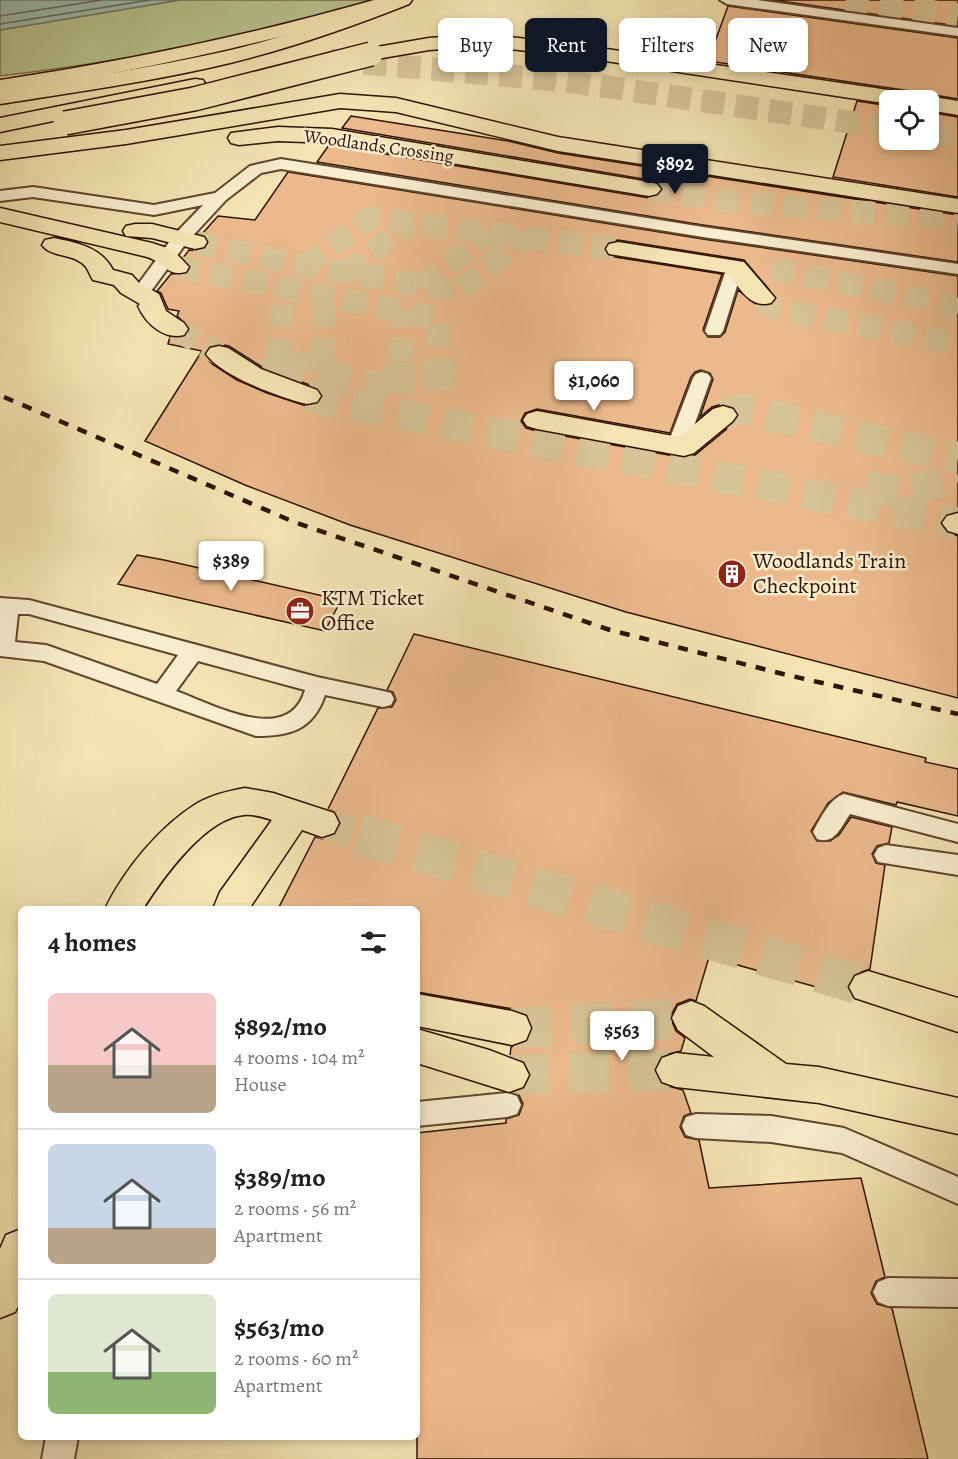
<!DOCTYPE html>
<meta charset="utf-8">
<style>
body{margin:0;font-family:Alegreya,serif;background:#f2f2f2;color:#222;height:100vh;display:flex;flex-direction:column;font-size:22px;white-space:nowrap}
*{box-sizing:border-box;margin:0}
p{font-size:20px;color:#767676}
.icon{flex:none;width:33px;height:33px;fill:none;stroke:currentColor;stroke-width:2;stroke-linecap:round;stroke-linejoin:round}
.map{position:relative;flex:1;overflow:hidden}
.drawer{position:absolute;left:18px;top:906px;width:402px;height:534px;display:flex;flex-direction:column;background:#fff;border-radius:9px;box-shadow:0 3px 9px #0003}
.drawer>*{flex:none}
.top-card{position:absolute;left:438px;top:18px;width:429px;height:54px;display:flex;gap:12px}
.buttons{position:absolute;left:879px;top:90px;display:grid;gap:12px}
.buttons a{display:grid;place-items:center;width:60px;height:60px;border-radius:9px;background:#fff;box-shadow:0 3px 9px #0003;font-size:30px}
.price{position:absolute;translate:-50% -51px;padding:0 14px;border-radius:6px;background:#fff;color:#222;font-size:20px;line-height:39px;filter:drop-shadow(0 2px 3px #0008)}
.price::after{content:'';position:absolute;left:50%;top:36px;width:18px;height:14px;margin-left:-9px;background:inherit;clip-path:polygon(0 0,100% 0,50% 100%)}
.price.current{background:#111827;color:#fff}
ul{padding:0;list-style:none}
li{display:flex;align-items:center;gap:18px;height:150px;padding:0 30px}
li+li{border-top:2px solid #e0e0e0}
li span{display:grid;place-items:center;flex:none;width:168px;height:120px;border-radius:9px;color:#555}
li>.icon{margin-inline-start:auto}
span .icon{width:72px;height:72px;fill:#fffc;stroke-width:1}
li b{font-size:26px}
h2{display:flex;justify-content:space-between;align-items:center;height:72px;padding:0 30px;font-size:26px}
.pill{padding:0 21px;border-radius:9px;background:#fff;box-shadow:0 3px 9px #0003;font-size:21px;line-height:54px}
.pill.current{background:#111827;color:#fff}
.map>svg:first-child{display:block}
.green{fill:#b8c58f;stroke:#746c48;stroke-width:1.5}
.water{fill:#9cbeb1;stroke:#71796b;stroke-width:1.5}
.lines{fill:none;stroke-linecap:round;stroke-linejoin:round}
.shore{stroke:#66685a;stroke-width:1.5}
.building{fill:#ebb98b;stroke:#301202;stroke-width:1.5;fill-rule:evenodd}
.trunk-tunnel-far2{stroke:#d7c498;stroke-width:23;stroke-dasharray:23 11;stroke-linecap:butt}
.trunk-tunnel-far1{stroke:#d7c498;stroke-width:31;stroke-dasharray:31 15;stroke-linecap:butt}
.trunk-tunnel{stroke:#d7c498;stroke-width:40;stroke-dasharray:40 20;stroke-linecap:butt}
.service-casing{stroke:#61462e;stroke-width:4}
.trunk-casing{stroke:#301202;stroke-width:3}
.motorway-casing{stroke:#301202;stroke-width:3}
.service{fill:#f8edce;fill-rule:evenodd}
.trunk{fill:#f4e4b3;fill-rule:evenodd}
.motorway{fill:#f4e4b3;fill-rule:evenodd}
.rail{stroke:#301202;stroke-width:4.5;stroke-dasharray:10 10;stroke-linecap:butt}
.trunk-bridge-casing{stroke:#301202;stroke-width:26;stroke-linecap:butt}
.trunk-bridge{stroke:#f4e4b3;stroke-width:23}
.labels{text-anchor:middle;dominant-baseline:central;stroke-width:5;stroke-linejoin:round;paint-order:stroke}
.far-street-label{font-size:18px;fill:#301202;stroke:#f8edce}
.poi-label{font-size:22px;fill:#301202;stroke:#f8edce;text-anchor:start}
</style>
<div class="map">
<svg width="958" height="1459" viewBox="0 0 958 1459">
<rect width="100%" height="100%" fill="#f4e4b3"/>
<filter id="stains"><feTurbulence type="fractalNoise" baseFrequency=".00333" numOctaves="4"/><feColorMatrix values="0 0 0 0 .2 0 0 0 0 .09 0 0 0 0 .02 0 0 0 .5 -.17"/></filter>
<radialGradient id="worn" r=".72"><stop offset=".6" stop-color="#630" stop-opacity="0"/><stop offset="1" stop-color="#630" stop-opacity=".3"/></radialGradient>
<path class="green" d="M180,0h192c-121,38 -246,61 -372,76v-46z"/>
<path class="water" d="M0,0h180l-180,30z"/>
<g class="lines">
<path class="shore" d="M0,16l102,-16
M0,24l150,-24"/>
</g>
<path class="building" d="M773,0h185v26z
M728,6l230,32v61l-30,-5 -7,2 -11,-5 -202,-30z
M857,101l33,5v34h38v-28l30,5v80l-125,-20z
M351,116l157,25 50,12 400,62v47l-255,-37 -386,-63 12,-17h3l317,53 9,-2 5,-7 -4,-6 -10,-3 -307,-52z
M288,172l415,67 255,37v235l-12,3 -6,9 6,9 12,4v162l-332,-86 -276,-87 -105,-40 -100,-44 57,-90 -34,-7 2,-7 16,-1 4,-8 -13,-12 2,-5 -11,-2 -7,-16 -4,-2 14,-17 17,-1 3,-6 -8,-9 6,-8 6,1 11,-3 3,-7 -7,-7 16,-18 37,4zM618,240l126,20 33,39 -6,6h-14l-19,-15 -13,42 -5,5h-12l-5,-7 19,-56 -113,-18 -5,-8 5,-6zM219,344l10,2 33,21 56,21 5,9 -6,7 -11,2 -39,-13 -30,-13 -25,-16 -8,-8 4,-9zM701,370l9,3 3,6 -13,38 12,-10 10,-3 13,4 4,8 -5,7 -39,32 -10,3 -148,-27 -11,-3 -5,-7 4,-8 12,-4 133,24 21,-56 4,-5z
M137,555l27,5 177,40 -16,31 -207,-47z
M414,634l512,124 -1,4 33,7v47l-61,-14 -1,3 -53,-13 -15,11 -17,28 6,10h13l9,-6 12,-18 41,10 -3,16 -12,3 -5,8 4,9 9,2 -15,104 -17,6 -6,11 5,11 -143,-40 -13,44 -6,-2 -13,5 -7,13 6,14 9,7 -4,13 -20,5 -7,13 7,15 22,6 8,23 -7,3 -4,11 5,10 14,3 10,48 152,-10 24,99 -9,4 -5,12 6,11 15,4 36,151h-511v-326l89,-10v-4l13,-4 4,-11 -4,-9 -5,-2 11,-5 6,-14 -7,-13 -14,-5 1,-9 16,-5 6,-15 -6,-13 -14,-5 -96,-17v-83h-139l37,-72 8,2 12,-4 6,-11 -5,-12 -8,-3 50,-101 14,-1 4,-7 -3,-8 -6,-2z"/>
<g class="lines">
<path class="trunk-tunnel-far2" d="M846,0l112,15
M330,60l237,21 323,47
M928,133l30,5
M649,189l81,12 228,19
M195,242l108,24 155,25 68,-54
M303,266l67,-48 248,31
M177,267l261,51 1,43
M772,269l173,34 13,10
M345,273l66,-50
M421,285l67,-52
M762,298l10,10 186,36
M175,329l44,25
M277,361l7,-74
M321,361l5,-66
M400,361l2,-51"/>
<path class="trunk-tunnel-far1" d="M277,360v2l108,28
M438,360l1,44
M320,373l1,-13
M399,394l1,-34
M307,396l650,127
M723,415l19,-6 216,49
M867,486l35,7 56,-16
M322,823l42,13"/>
<path class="trunk-tunnel" d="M359,834l509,153
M512,1028l179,-10
M509,1075l167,-5"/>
<g class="service-casing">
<path id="service" d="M720,0h37l201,28v8l-231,-32z
M281,159l422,68 255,37v10l-255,-37 -422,-68 -20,4 -35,27 -39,42 -41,56h-12l-3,-4 44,-60 28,-29 -49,10 -121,-18 -33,4v-10l33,-4 121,18 61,-12 35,-27z
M735,262l6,1 2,4 -20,64 -3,4h-12l-3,-4 22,-64 2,-4z
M702,372l6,2 3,4 -24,68 -3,4h-14l-3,-4 26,-68 3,-4z
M0,598l29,2 288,77 66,14 8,2 3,6 -3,6 -8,2 -58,-12c-12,35 -35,41 -69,41l-212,-75 -44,-5zM18,614h11l149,41 -21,29 -111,-39 -31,-3zM198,661l107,29c-16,57 -93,14 -129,1z
M844,794l114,30v18l-108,-28c-9,13 -15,31 -33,25l-4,-7c7,-13 17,-34 31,-38z
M886,845l72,10v20l-80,-13 -4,-7 4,-7z
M507,1093l10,3 4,9 -4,9 -10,3 -90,9v-24z
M696,1114l75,2 73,12 114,49v27l-116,-51 -71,-11 -75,-4 -10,-3 -4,-9 4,-9z
M888,1278l70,1v28l-70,-1 -10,-4 -5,-10 5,-10z
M46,1437h32l-4,22h-32z"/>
</g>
<g class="trunk-casing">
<path id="trunk" d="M384,0h28l-3,4c-58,23 -118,44 -179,59 -75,18 -153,29 -230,41v-14c74,-11 149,-22 222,-38 55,-12 109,-32 162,-52z
M485,34l94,11 330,48 8,2 3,4 8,-3 30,5v14l-30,-5v-10h-38v4l-311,-47 -94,-11 -56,4 -58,10 -7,-2 -4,-4 4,-4 7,-2 58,-10z
M195,79l8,1 3,5 -3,5 -203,42v-14z
M340,94l56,4 162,39 400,62v14l-400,-62 -162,-39 -56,-4 -214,36 -126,16v-14l126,-16z
M278,127l54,2 317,53 8,2 4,5 -4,5 -8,2 -317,-53 -54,-2 -39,4 -8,-2 -3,-5 3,-5z
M0,208l152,35 21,7 16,17 -3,5c-17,4 -19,-5 -32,-12 -5,-3 -11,-4 -15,-5l-139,-33z
M135,224h17l52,13 3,5 -3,5 -9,2 -43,-11 -26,-2 -3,-5 3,-5z
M54,238c24,5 47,9 59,32l19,5 7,8 20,11 7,17 18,12 4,6 -4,6c-20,5 -38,-11 -46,-29l2,-2 -19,-11 -7,-8 -21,-5c-3,-4 -4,-9 -7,-13 -11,-14 -35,-9 -44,-22l3,-5z
M618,242l126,20 31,36 -4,5c-21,6 -31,-15 -44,-30l-118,-19 -3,-5 3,-5z
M219,346l9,2 33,21 56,21 4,6 -4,6 -10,2c-26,-6 -86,-28 -101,-50l4,-6z
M723,406l10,3 4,6 -4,6 -39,32 -10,3 -147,-27 -10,-3 -4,-6 4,-6 10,-3 142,26 34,-28z
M958,513v21l-10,-3 -6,-8 5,-7z
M245,788l28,5 61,20 5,10 -5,10 -12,4 -20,-7 -53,79h-36l7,-17 52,-72c-9,-3 -19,-6 -28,-5 -39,3 -82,64 -101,94h-38c19,-39 54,-82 91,-105 15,-9 32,-13 49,-16z
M868,971l90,27v34l-103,-34 -6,-11 6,-11z
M417,994l95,17 14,5 5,12 -5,12 -14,5 -95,-19z
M691,1001l13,5 82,58 33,3 139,31v36l-139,-31 -143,-16 -14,-5 -6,-12 6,-12 14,-5 38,4 -36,-27 -6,-12 6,-12z
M417,1029l72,21 34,13 6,12 -6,12 -14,5 -92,-29z
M21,1229v72l-6,11 -15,6v-69l6,-14z"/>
</g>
<g class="motorway-casing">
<path id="motorway" d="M374,0h32l-3,4c-133,38 -266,68 -403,88v-12c126,-19 251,-45 374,-80z"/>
</g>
<use href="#service" class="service"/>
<use href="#trunk" class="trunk"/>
<use href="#motorway" class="motorway"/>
<path class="rail" d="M4,397l290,125 316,108 173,44 175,40"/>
<g class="trunk-bridge-casing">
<path id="trunk-bridge" d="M65,123l129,-24 177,-45"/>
</g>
<use href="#trunk-bridge" class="trunk-bridge"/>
</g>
<defs>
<g id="building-disc" transform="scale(1.5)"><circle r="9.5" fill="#8f2418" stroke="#f8edce"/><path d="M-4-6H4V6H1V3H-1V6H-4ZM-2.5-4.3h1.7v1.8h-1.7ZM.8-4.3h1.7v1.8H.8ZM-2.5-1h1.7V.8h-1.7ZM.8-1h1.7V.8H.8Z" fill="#fff"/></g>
<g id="office-disc" transform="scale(1.5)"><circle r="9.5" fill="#8f2418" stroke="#f8edce"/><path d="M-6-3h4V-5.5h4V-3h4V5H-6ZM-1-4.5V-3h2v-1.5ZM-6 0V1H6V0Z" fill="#fff"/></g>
</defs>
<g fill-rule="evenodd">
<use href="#building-disc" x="732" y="574"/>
<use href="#office-disc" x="300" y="611"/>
</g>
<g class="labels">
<g class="far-street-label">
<text transform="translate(379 146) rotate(8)">Woodlands Crossing</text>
</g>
<g class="poi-label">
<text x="753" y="561">Woodlands Train<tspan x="753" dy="25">Checkpoint</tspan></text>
<text x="321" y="598">KTM Ticket<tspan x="321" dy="25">Office</tspan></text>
</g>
</g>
<rect width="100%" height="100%" filter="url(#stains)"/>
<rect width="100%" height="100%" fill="url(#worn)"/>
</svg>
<div class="buttons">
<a><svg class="icon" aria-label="locate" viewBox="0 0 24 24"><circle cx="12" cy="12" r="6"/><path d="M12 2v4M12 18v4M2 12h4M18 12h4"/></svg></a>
</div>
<b class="price current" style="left:675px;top:195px">$892</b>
<b class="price" style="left:594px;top:412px">$1,060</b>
<b class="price" style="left:231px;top:592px">$389</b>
<b class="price" style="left:622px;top:1062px">$563</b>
<div class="top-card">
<a class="pill">Buy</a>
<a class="pill current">Rent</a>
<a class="pill">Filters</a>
<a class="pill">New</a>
</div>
<section class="drawer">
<h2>4 homes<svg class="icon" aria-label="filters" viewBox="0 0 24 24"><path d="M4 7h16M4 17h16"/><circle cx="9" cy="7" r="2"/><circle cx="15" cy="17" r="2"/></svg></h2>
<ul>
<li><span style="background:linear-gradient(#f6c9c9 60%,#b9a48a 0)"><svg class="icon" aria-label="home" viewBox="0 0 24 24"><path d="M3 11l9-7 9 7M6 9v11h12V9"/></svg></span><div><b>$892/mo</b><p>4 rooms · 104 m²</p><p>House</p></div></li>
<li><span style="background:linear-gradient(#c9d6e8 70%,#b9a48a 0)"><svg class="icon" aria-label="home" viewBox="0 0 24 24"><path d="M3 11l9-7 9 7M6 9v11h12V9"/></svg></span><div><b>$389/mo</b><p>2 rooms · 56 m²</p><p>Apartment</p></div></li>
<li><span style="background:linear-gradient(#dfe7d0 65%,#8fb573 0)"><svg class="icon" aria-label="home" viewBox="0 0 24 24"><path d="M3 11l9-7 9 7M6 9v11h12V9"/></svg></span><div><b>$563/mo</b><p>2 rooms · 60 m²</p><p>Apartment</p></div></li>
</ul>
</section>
</div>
